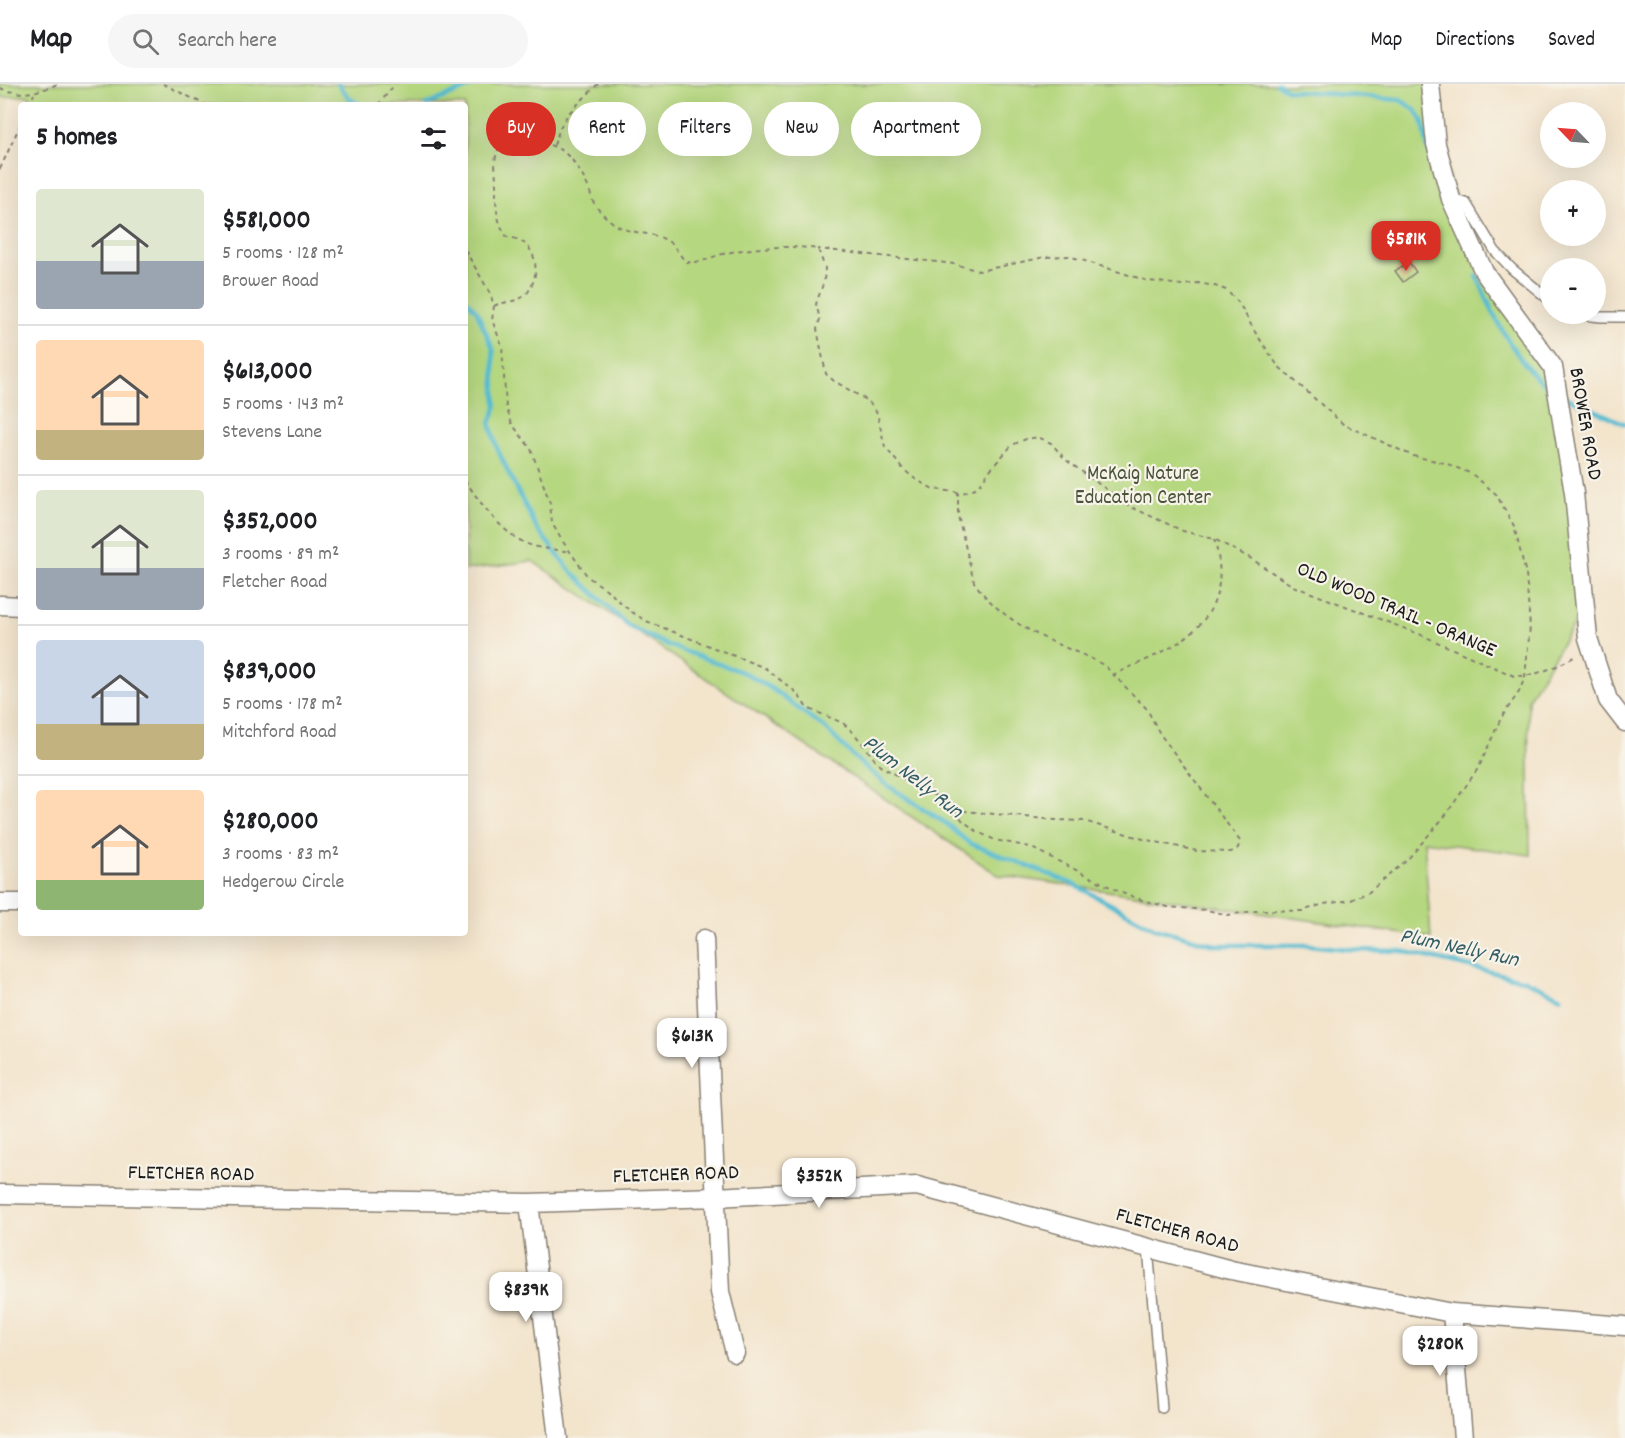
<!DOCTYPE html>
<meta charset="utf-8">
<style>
body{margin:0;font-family:Dekko,sans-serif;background:#f6f6f6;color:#202124;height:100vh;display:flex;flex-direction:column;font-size:22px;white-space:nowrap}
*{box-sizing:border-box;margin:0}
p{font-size:20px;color:#757577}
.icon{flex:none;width:33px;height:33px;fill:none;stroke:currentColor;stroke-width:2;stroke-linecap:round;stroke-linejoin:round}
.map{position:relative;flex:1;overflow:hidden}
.sheet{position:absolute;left:18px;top:18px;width:450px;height:834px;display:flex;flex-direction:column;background:#fff;border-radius:6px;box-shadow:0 6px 24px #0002}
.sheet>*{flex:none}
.banner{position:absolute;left:486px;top:18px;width:570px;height:54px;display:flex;gap:12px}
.needle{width:39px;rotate:295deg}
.controls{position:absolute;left:1540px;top:18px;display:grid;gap:12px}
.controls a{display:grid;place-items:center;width:66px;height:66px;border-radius:50%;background:#fff;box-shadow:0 6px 24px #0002;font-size:30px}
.price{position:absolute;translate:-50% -51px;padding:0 14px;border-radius:12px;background:#fff;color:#222;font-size:20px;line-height:39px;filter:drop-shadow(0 2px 3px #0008)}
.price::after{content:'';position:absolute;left:50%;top:36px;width:18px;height:14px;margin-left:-9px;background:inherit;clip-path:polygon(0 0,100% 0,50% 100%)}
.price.active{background:#d93025;color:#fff}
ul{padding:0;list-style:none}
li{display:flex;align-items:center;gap:18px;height:150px;padding:0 18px}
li+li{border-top:2px solid #e0e0e0}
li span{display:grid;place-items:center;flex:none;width:168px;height:120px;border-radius:6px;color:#555}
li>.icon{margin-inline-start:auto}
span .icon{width:72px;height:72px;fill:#fffc;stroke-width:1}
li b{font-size:26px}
h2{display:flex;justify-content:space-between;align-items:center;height:72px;padding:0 18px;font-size:26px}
.chip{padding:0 21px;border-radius:27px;background:#fff;box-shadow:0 6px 24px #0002;font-size:21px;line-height:54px}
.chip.active{background:#d93025;color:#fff}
header{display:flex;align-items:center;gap:36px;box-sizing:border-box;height:84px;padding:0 30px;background:#fff;border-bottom:2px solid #e0e0e0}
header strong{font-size:28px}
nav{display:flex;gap:33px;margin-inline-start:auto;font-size:21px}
.search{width:420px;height:54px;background:#f6f6f6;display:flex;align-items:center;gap:15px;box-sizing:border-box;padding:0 21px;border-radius:33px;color:#757577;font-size:22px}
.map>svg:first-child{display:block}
.built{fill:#e2dcba}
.green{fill:#b5d77f;stroke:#687a4e;stroke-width:1.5}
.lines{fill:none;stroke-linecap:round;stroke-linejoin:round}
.stream{stroke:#53bbd1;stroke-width:4.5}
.building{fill:#e6b883}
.service-casing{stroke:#888074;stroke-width:12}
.minor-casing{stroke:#888074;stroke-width:21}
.path{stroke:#888074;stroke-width:2;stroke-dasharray:4.5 4.5;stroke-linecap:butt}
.service{stroke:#fff;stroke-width:9}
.minor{stroke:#fff;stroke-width:18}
.labels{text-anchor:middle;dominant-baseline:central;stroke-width:4.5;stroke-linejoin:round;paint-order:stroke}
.street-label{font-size:21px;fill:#1c1c1c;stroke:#f7f3e8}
.park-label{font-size:21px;fill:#4a543a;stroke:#f7f3e8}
.water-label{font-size:22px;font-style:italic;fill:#325c64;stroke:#f7f3e8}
</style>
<header>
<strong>Map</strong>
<div class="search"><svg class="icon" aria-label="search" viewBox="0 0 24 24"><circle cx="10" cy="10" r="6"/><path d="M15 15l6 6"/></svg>Search here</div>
<nav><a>Map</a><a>Directions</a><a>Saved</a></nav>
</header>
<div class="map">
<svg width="1625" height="1354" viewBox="0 0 1625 1354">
<rect width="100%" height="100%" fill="#f7f3e8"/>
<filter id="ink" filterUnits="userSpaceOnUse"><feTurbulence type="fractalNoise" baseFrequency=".0167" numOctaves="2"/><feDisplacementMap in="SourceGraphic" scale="12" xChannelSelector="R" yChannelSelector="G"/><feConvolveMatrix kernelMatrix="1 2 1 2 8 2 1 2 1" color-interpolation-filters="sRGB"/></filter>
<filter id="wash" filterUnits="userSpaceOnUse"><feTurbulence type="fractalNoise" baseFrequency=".008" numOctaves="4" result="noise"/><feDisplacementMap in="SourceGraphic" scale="24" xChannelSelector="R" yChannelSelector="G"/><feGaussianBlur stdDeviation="1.35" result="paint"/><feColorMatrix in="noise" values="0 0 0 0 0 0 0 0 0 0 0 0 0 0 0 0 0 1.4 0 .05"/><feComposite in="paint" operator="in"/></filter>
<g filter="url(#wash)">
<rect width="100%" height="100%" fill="#f3e4cc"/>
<path class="built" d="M0,13h9l-9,84z"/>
<path class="green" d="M0,0h1430l8,66 46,122 69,95 32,239 -57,93 2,156 -106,-14 7,97 -433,-63 -466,-314 -67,9v-465h-434l-1,-9 -30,1z"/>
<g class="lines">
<path class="stream" d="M338,0l11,14 11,7
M1277,0l11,6 112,10c31,16 20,27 30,54
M426,21l51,-21
M1477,192c15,38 40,89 73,113
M465,215l11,11 17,39 3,59 -6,15 7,25 12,26 28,55 32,40 59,57 37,18 82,30 25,15 54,40 32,32 29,24 60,39 22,19 102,40 84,45 60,17h93l49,5 45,1 123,29 36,17
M1564,312l61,28"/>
</g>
<g id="blocks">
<path class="building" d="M1409,178l7,10 -13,10 -8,-11z"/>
</g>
</g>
<g filter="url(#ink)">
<use href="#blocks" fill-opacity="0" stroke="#888074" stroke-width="1.5"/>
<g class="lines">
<g class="service-casing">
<path id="service" d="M1451,115l15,4 29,48 17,18 39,32
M1574,230l27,3h24
M1148,1164l14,160"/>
</g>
<g class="minor-casing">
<path id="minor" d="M1430,0l6,60 15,55 33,73 69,95 21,126 14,145 20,62 17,22
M0,521l21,1
M0,819h21
M704,855l16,353 15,61
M0,1110l529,9 187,-6 201,-11 314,84 221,43 173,13
M529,1119l29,235
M1452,1229l11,125"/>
</g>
<path class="path" d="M163,0l43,21
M0,4c21,9 38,4 58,-4
M29,21l5,-11
M378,21l17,-21
M554,61l6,-17 8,-14 30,-30
M0,85l21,-46
M465,166l25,43 4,13 -2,14 10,26 4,61 6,17 19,25 19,54 2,20 9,16 27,38 18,12 23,21 17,11 119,47 32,25 10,15 36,15 11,10 26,33 60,32 12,9 11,14 15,11 17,8 35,7 92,46 20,7 26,7 39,3 20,5 35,-5 40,1 22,-7 27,-4 18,-8 39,-33 37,-43 34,-49 22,-49 18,-26 6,-15 5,-50 -4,-53 -12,-48 -18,-32 -24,-20 -27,-11 -32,-7 -70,-32 -65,-58 -23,-34 -16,-29 -13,-13 -11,-4 -17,-3 -15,2 -35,-4 -79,-25 -24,1 -66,14 -25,-7 -136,-15
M494,222c11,-6 25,-2 34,-14 15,-22 7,-53 -21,-55 -12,-17 -11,-34 -11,-55 0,-11 -3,-21 2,-32 10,-4 20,-6 31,-7 34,-2 47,18 60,46 2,6 3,12 7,17 5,7 10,11 16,16 16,13 36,9 52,17 10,4 15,16 22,23 20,1 20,-4 37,-8 27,-7 68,-9 95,-5l7,19 -1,13 -8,23 4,15 -3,10 9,45 8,7 34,20 9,12 8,34 18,22 12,10 18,10 30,4 15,-6 11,-16 23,-26 14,-6 12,-2 13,6 15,17 63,46 54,25 31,8 36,19 43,28 126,48 95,42c21,1 45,-10 63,-21
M465,396c15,23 40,58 68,66 12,3 26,4 38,6
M1112,591c9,-3 16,-8 25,-11 57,-24 98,-56 77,-125
M954,726l102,10 28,1 59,18 54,12 34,1 7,-4 2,-7 -80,-107 -13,-25 -41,-42c-13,-9 -28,-14 -42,-20 -35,-15 -68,-33 -90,-65l-16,-66v-23"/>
<use href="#service" class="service"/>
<use href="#minor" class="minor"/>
</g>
</g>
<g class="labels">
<g class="street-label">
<text transform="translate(1584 340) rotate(80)">BROWER ROAD</text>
<text transform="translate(1396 527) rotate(23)">OLD WOOD TRAIL - ORANGE</text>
<text transform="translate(191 1091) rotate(1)">FLETCHER ROAD</text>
<text transform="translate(676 1092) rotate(-2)">FLETCHER ROAD</text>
<text transform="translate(1177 1148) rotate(15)">FLETCHER ROAD</text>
</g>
<g class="park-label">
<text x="1143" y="391">McKaig Nature<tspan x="1143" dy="24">Education Center</tspan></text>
</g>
<g class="water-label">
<text transform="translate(912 694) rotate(38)">Plum Nelly Run</text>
<text transform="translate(1459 865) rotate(12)">Plum Nelly Run</text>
</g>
</g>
</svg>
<div class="controls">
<a><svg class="needle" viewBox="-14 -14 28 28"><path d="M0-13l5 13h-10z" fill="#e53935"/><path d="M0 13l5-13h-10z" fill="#757577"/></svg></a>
<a>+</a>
<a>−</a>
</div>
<b class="price active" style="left:1406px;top:188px">$581K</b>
<b class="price" style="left:692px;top:985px">$613K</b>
<b class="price" style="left:819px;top:1125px">$352K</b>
<b class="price" style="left:526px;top:1239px">$839K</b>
<b class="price" style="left:1440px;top:1293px">$280K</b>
<div class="banner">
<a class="chip active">Buy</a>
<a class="chip">Rent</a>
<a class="chip">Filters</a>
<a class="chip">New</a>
<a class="chip">Apartment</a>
</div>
<section class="sheet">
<h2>5 homes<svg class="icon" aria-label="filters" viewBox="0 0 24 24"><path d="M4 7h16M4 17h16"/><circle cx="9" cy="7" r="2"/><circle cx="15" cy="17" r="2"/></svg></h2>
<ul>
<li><span style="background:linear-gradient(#dfe7d0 60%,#9aa5b1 0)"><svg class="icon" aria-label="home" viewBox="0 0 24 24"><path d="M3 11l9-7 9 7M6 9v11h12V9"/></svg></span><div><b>$581,000</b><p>5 rooms · 128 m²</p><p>Brower Road</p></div></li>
<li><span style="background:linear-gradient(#ffd9b3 75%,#c2b280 0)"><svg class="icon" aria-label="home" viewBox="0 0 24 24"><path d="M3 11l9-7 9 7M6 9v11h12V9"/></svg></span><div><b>$613,000</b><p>5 rooms · 143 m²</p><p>Stevens Lane</p></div></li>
<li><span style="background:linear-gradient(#dfe7d0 65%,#9aa5b1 0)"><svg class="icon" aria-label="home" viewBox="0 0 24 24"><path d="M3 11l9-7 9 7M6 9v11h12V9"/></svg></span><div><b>$352,000</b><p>3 rooms · 89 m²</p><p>Fletcher Road</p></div></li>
<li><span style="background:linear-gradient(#c9d6e8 70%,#c2b280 0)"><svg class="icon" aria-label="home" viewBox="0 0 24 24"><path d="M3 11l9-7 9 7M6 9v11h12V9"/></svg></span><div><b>$839,000</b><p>5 rooms · 178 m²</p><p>Mitchford Road</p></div></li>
<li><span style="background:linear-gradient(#ffd9b3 75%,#8fb573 0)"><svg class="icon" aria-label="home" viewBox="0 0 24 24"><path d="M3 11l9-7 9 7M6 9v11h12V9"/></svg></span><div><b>$280,000</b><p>3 rooms · 83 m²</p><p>Hedgerow Circle</p></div></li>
</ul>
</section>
</div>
